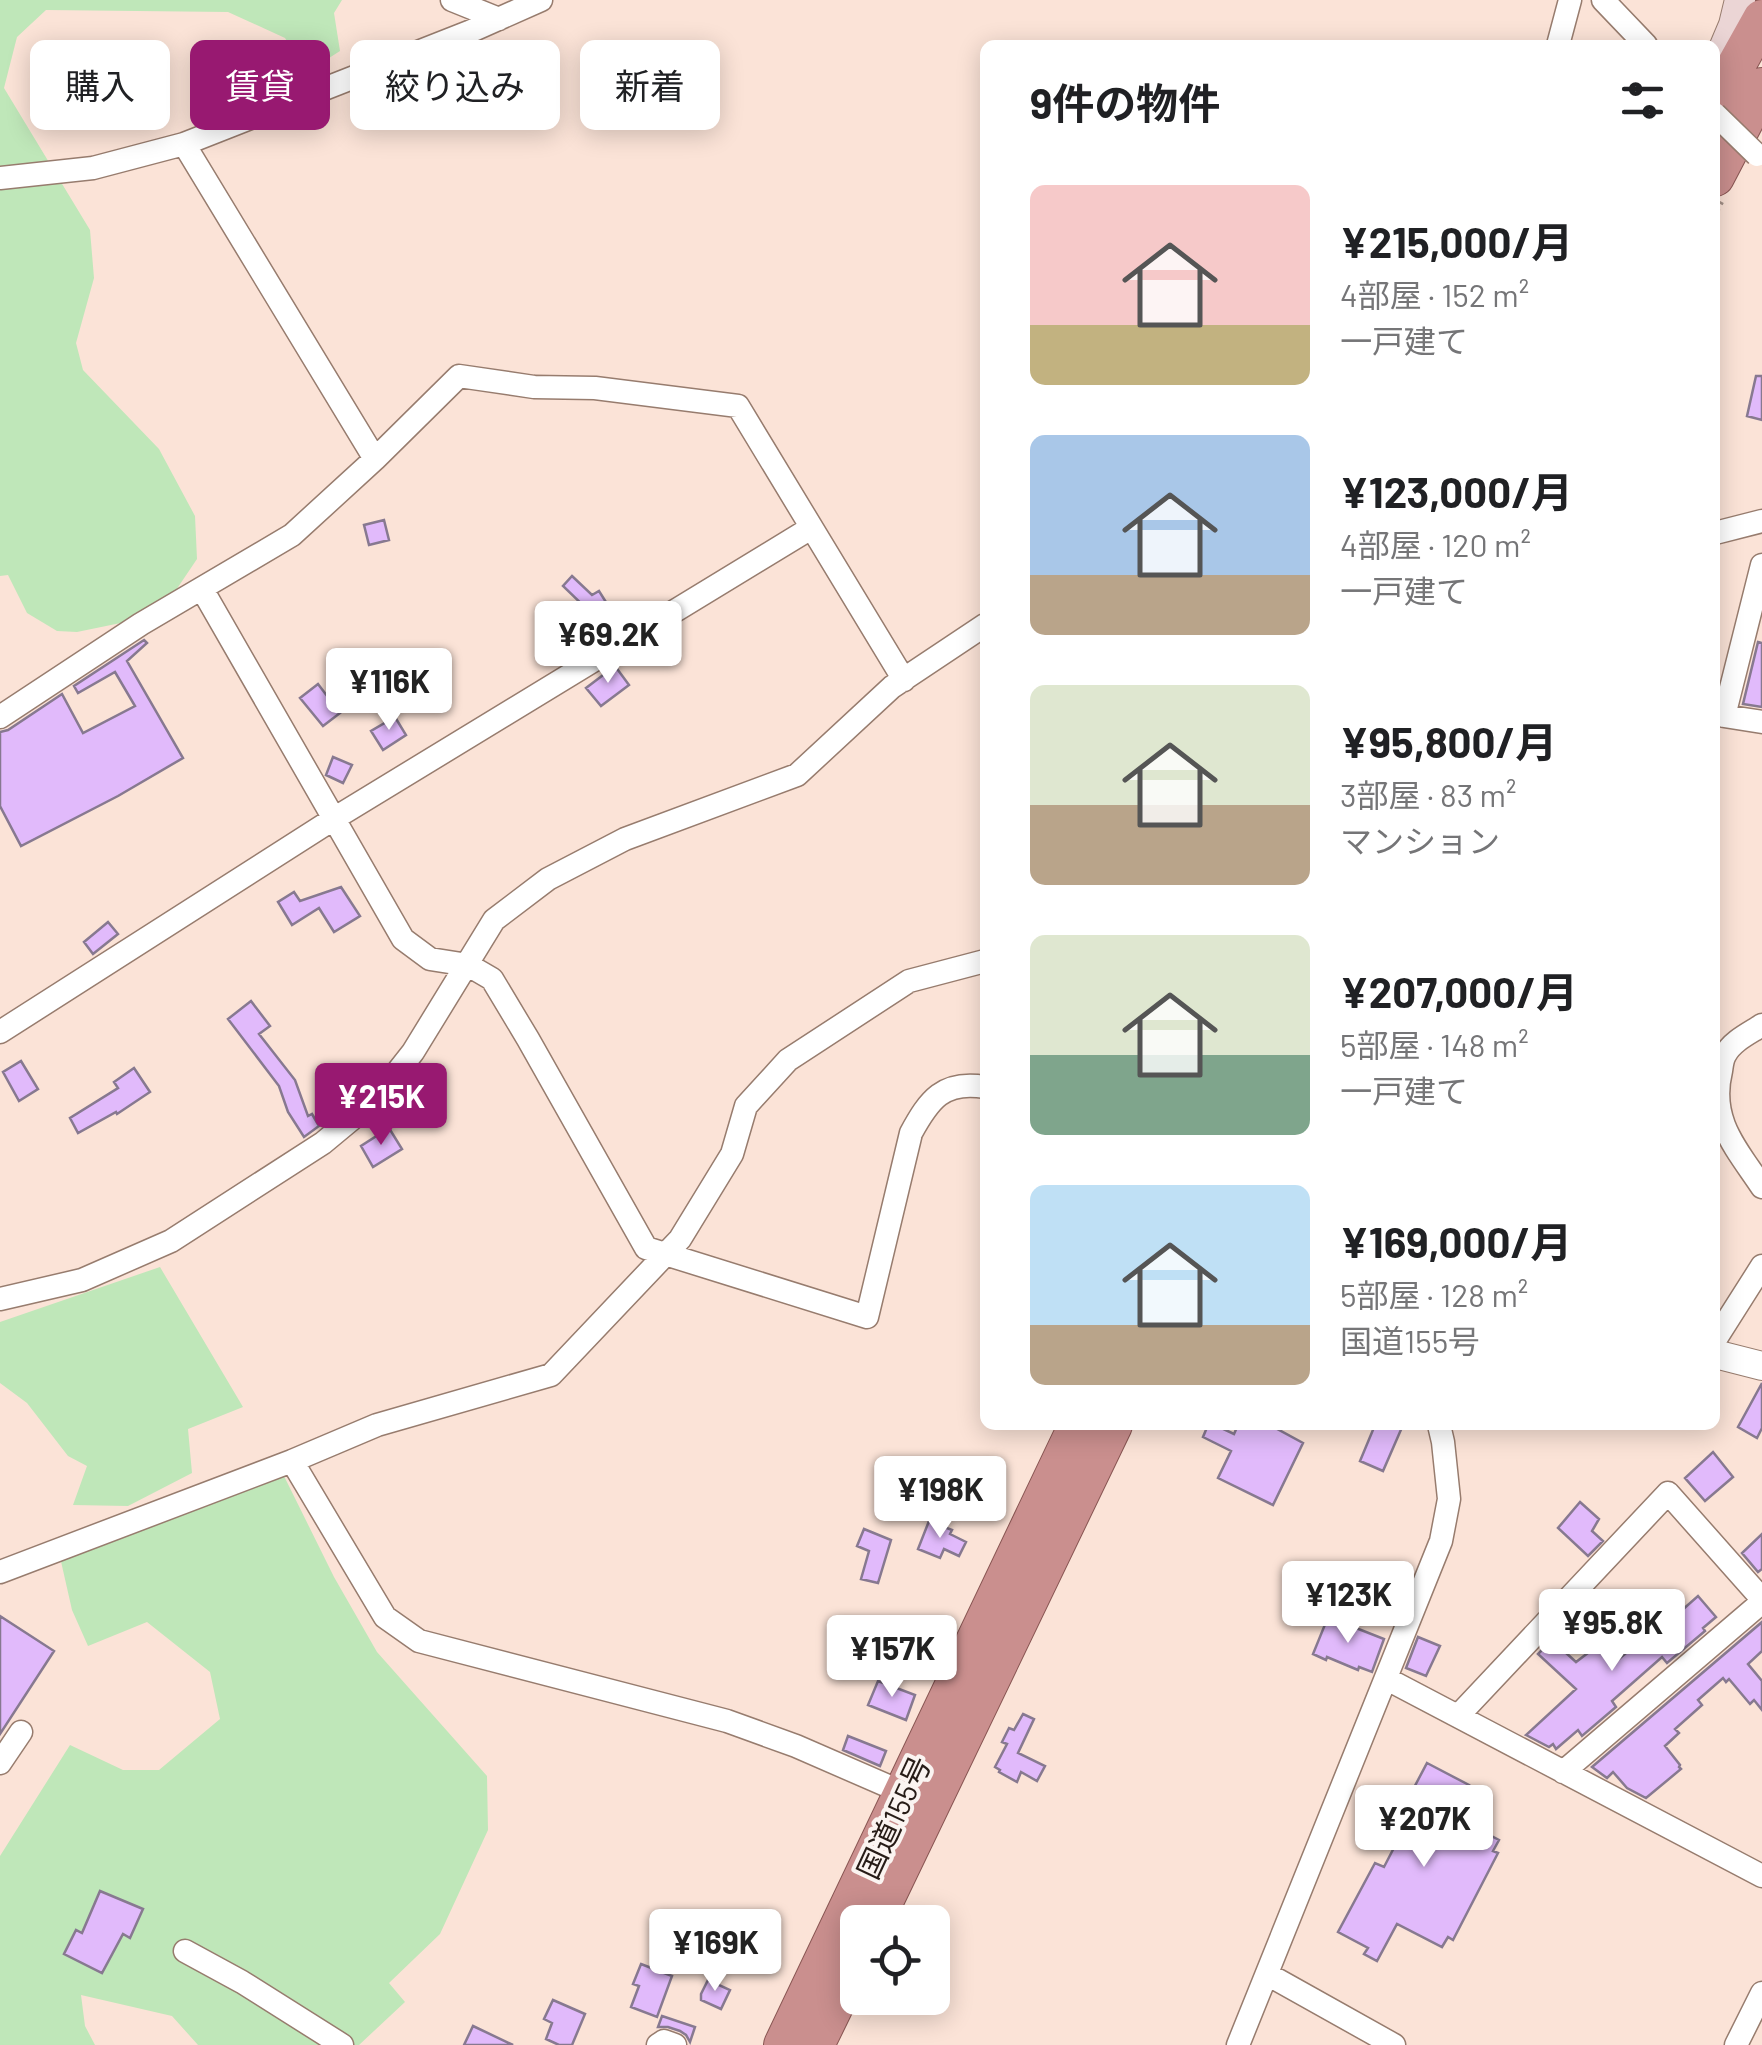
<!DOCTYPE html>
<html lang="ja">
<meta charset="utf-8">
<style>
body{margin:0;font-family:Barlow,"Noto Sans JP",sans-serif;background:#f2f2f2;color:#202124;height:100vh;display:flex;flex-direction:column;font-size:38px;white-space:nowrap}
*{box-sizing:border-box;margin:0}
p{font-size:32px;color:#757577}
.icon{flex:none;width:55px;height:55px;fill:none;stroke:currentColor;stroke-width:2;stroke-linecap:round;stroke-linejoin:round}
.map{position:relative;flex:1;overflow:hidden}
.side{position:absolute;left:980px;top:40px;width:740px;height:1390px;display:flex;flex-direction:column;background:#fff;border-radius:15px;box-shadow:0 5px 25px #0003}
.side>*{flex:none}
.guide{position:absolute;left:30px;top:40px;width:800px;height:90px;display:flex;gap:20px}
.tools{position:absolute;left:840px;top:1905px;display:grid;gap:20px}
.tools a{display:grid;place-items:center;width:110px;height:110px;border-radius:15px;background:#fff;box-shadow:0 5px 25px #0003;font-size:50px}
.price{position:absolute;translate:-50% -85px;padding:0 22px;border-radius:10px;background:#fff;color:#222;font-size:32px;line-height:65px;filter:drop-shadow(0 2px 5px #0008)}
.price::after{content:'';position:absolute;left:50%;top:60px;width:30px;height:22px;margin-left:-15px;background:inherit;clip-path:polygon(0 0,100% 0,50% 100%)}
.price.current{background:#981971;color:#fff}
ul{padding:0;list-style:none}
li{display:flex;align-items:center;gap:30px;height:250px;padding:0 50px}
li span{display:grid;place-items:center;flex:none;width:280px;height:200px;border-radius:15px;color:#555}
li>.icon{margin-inline-start:auto}
span .icon{width:120px;height:120px;fill:#fffc;stroke-width:1}
li b{font-size:42px}
h2{display:flex;justify-content:space-between;align-items:center;height:120px;padding:0 50px;font-size:42px}
.pill{padding:0 35px;border-radius:15px;background:#fff;box-shadow:0 5px 25px #0003;font-size:35px;line-height:90px}
.pill.current{background:#981971;color:#fff}
.map>svg:first-child{display:block}
.green{fill:#bfe7b9}
.building{fill:#e1bafb;stroke:#877990;stroke-width:2.5}
.lines{fill:none;stroke-linecap:round;stroke-linejoin:round}
.minor-casing{stroke:#977c6e;stroke-width:25}
.tertiary-casing{stroke:#977c6e;stroke-width:30}
.secondary-casing{stroke:#977c6e;stroke-width:32}
.trunk-casing{stroke:#885552;stroke-width:40}
.path{stroke:#a49188;stroke-width:4;stroke-dasharray:8 5;stroke-linecap:butt}
.minor{stroke:#fff;stroke-width:22}
.tertiary{stroke:#fff;stroke-width:28}
.secondary{stroke:#ebd5d5;stroke-width:30}
.trunk{stroke:#ca8f8e;stroke-width:38}
.minor-bridge-casing{stroke:#977c6e;stroke-width:25;stroke-linecap:butt}
.minor-bridge{stroke:#fff;stroke-width:22}
.labels{text-anchor:middle;dominant-baseline:central;stroke-width:8;stroke-linejoin:round;paint-order:stroke}
.street-label{font-size:30px;fill:#271c17;stroke:#fbf4f1}
</style>
<div class="map">
<svg width="1762" height="2045" viewBox="0 0 1762 2045">
<rect width="100%" height="100%" fill="#fbe3d7"/>
<path class="green" d="M0,0h342l-8,13 6,38 -33,21 -22,-34 -57,-26 -182,-2 -29,27 -13,51 86,142 4,48 -18,65 7,27 76,79 36,67 2,43 -27,40 -30,20 -63,13 -20,-1 -30,-18 -19,-38 -8,1z
M160,1267l83,140 -55,22 4,44 -64,33 -55,-1 14,-39 -19,-10 -41,-53 -27,-20v-61z
M281,1470l53,107 43,75 110,124 1,54 -48,104 -51,49 16,19 -46,43h-161l-26,-29 -91,-21 4,31 10,19h-95v-189l70,-111 53,25h36l61,-51 -10,-47 -63,-50 -59,24 -16,-36 -12,-53z"/>
<path class="building" d="M1756,376h6v44l-15,-4z
M384,520l5,20 -20,5 -5,-20z
M572,576l20,19 7,-4 22,35 -24,15 -16,-26 7,-5 -25,-24z
M144,640l3,3 -20,18 56,97 -65,38 -97,50 -21,-40v-74l8,-2 54,-36 21,39 52,-27 -20,-34 -37,21 -4,-7z
M1758,642l4,1v64l-19,-3z
M615,666l14,19 -28,21 -15,-18z
M318,684l22,29 -17,13 -23,-28z
M395,717l11,18 -23,15 -12,-19z
M333,757l19,8 -9,18 -17,-8z
M341,887l19,29 -26,16 -15,-24 -27,17 -14,-23 16,-10 6,9z
M108,922l10,12 -25,20 -9,-12z
M251,1001l19,25 -11,8 36,46 13,36 4,-2 7,12 -15,11 -16,-25 -9,-26 -51,-67z
M21,1061l17,28 -19,12 -16,-29z
M134,1068l16,24 -33,22 -1,-2 -38,21 -8,-15 48,-30 -4,-6z
M389,1128l13,21 -29,18 -12,-21z
M1762,1383v45l-5,10 -19,-11z
M1208,1425h7l19,9 4,-9h32l33,18 -30,62 -55,-27 13,-27 -28,-14z
M1375,1425h28l-20,46 -23,-10z
M1713,1452l20,25 -28,24 -20,-23z
M1580,1502l19,17 -7,12 11,10 -15,15 -30,-28z
M929,1521l23,9 -2,4 16,8 -7,14 -15,-7 -4,9 -22,-9z
M864,1529l27,11 -13,43 -17,-4 8,-28 -12,-5z
M1762,1534v35l-4,3 -16,-19z
M1698,1596l18,21 -13,11 2,3 -38,32 -5,-6 -50,44 4,6 -34,29 -4,-6 -22,19 -3,-5 -4,3 -23,-12 50,-46 -38,-35 14,-14 24,22 21,-16 16,18 57,-48 2,3z
M0,1616l54,35 -54,83z
M1328,1617l56,22 -12,33 -13,-5 -1,3 -31,-13 -1,3 -13,-6z
M1762,1622v29l-14,13 14,17v29l-8,-10 -4,4 -21,-25 -3,3 -3,-4 -25,22 4,5 -27,24 4,4 -14,13 15,19 -1,2 2,2 -35,29 -19,-10 -14,-16 -6,6 -15,-11z
M1418,1637l22,9 -14,30 -20,-8z
M878,1681l37,14 -9,25 -38,-15z
M1023,1714l11,5 -16,34 27,13 -8,15 -16,-9 -4,10 -18,-10 1,-2 -5,-3 12,-23 -5,-2 7,-14 5,2z
M848,1736l38,15 -6,15 -37,-16z
M1427,1763l42,22 -16,31 46,24 -6,11 5,2 -45,87 -5,-3 -6,10 -45,-23 -20,37 -13,-7 4,-6 -30,-16 37,-69 9,4 15,-29 -9,-5z
M100,1891l43,18 -13,29 -7,-4 -21,39 -38,-19 12,-24 6,3z
M641,1964l31,12 -15,41 -26,-10 8,-21 -6,-2z
M708,1980l22,10 -9,19 -20,-9v-6z
M553,2000l32,14 -13,31h-13l-13,-6 6,-16 -8,-4z
M662,2016l33,11 -5,15 -4,-7 -6,-4 -12,-4h-10z
M473,2026l40,19h-49z"/>
<g class="lines">
<g class="minor-casing">
<path id="minor" d="M452,0l47,19
M1603,0l43,45
M1558,45l12,-45
M184,144l191,315
M0,178l93,-10 91,-24 285,-112 72,-32
M1715,533l47,-12
M1762,565l-38,151 38,6
M202,589l201,350 27,20 38,6 24,14 36,60 118,209 221,69 44,-184c18,-33 32,-53 74,-46
M0,717l141,-93 151,-89 83,-76 84,-83 75,11 61,1 143,18 166,274
M1762,1025c-12,8 -30,16 -37,30 -3,5 -3,10 -4,16 -12,49 15,77 41,116
M0,1032l335,-214 476,-290
M0,1299l82,-19 89,-39 152,-98 53,-44 37,-47 81,-132 54,-41 77,-40 172,-64 95,-88 93,-62
M1715,1340l47,-74
M292,1461l93,156 34,24 308,80 69,25 108,47
M0,1572l292,-111 85,-36 174,-50 129,-136 52,-85 14,-48 42,-46 121,-79 76,-20
M1387,1679l375,197
M1458,1716l210,-223 94,106
M0,1763l21,-31
M1563,1772l199,-170
M185,1951l57,31 100,63
M1267,1974l127,71
M658,2045l6,-4 11,4
M1238,2045l203,-504 8,-42 -6,-57 -4,-17
M1736,2045l26,-52"/>
</g>
<g class="tertiary-casing">
<path id="tertiary" d="M1715,1354l47,12"/>
</g>
<g class="secondary-casing">
<path id="secondary" d="M1715,70l19,-45 6,-25"/>
</g>
<g class="trunk-casing">
<path id="trunk" d="M1715,103l47,-84
M1715,177l47,-90
M874,1922l239,-497
M783,2045l295,-620
M815,2045l43,-88"/>
</g>
<path class="path" d="M1715,216l7,-14"/>
<use href="#minor" class="minor"/>
<use href="#tertiary" class="tertiary"/>
<use href="#secondary" class="secondary"/>
<use href="#trunk" class="trunk"/>
<g class="minor-bridge-casing">
<path id="minor-bridge" d="M1715,114l42,41"/>
</g>
<use href="#minor-bridge" class="minor-bridge"/>
</g>
<g class="labels">
<g class="street-label">
<text transform="translate(893 1817) rotate(-65)">国道155号</text>
</g>
</g>
</svg>
<div class="tools">
<a><svg class="icon" aria-label="locate" viewBox="0 0 24 24"><circle cx="12" cy="12" r="6"/><path d="M12 2v4M12 18v4M2 12h4M18 12h4"/></svg></a>
</div>
<b class="price" style="left:608px;top:686px">¥69.2K</b>
<b class="price" style="left:389px;top:733px">¥116K</b>
<b class="price current" style="left:381px;top:1148px">¥215K</b>
<b class="price" style="left:940px;top:1541px">¥198K</b>
<b class="price" style="left:1348px;top:1646px">¥123K</b>
<b class="price" style="left:1612px;top:1674px">¥95.8K</b>
<b class="price" style="left:892px;top:1700px">¥157K</b>
<b class="price" style="left:1424px;top:1870px">¥207K</b>
<b class="price" style="left:715px;top:1994px">¥169K</b>
<div class="guide">
<a class="pill">購入</a>
<a class="pill current">賃貸</a>
<a class="pill">絞り込み</a>
<a class="pill">新着</a>
</div>
<section class="side">
<h2>9件の物件<svg class="icon" aria-label="filters" viewBox="0 0 24 24"><path d="M4 7h16M4 17h16"/><circle cx="9" cy="7" r="2"/><circle cx="15" cy="17" r="2"/></svg></h2>
<ul>
<li><span style="background:linear-gradient(#f6c9c9 70%,#c2b280 0)"><svg class="icon" aria-label="home" viewBox="0 0 24 24"><path d="M3 11l9-7 9 7M6 9v11h12V9"/></svg></span><div><b>¥215,000/月</b><p>4部屋 · 152 m²</p><p>一戸建て</p></div></li>
<li><span style="background:linear-gradient(#a9c7e8 70%,#b9a48a 0)"><svg class="icon" aria-label="home" viewBox="0 0 24 24"><path d="M3 11l9-7 9 7M6 9v11h12V9"/></svg></span><div><b>¥123,000/月</b><p>4部屋 · 120 m²</p><p>一戸建て</p></div></li>
<li><span style="background:linear-gradient(#dfe7d0 60%,#b9a48a 0)"><svg class="icon" aria-label="home" viewBox="0 0 24 24"><path d="M3 11l9-7 9 7M6 9v11h12V9"/></svg></span><div><b>¥95,800/月</b><p>3部屋 · 83 m²</p><p>マンション</p></div></li>
<li><span style="background:linear-gradient(#dfe7d0 60%,#7fa58c 0)"><svg class="icon" aria-label="home" viewBox="0 0 24 24"><path d="M3 11l9-7 9 7M6 9v11h12V9"/></svg></span><div><b>¥207,000/月</b><p>5部屋 · 148 m²</p><p>一戸建て</p></div></li>
<li><span style="background:linear-gradient(#bfe0f5 70%,#b9a48a 0)"><svg class="icon" aria-label="home" viewBox="0 0 24 24"><path d="M3 11l9-7 9 7M6 9v11h12V9"/></svg></span><div><b>¥169,000/月</b><p>5部屋 · 128 m²</p><p>国道155号</p></div></li>
</ul>
</section>
</div>
